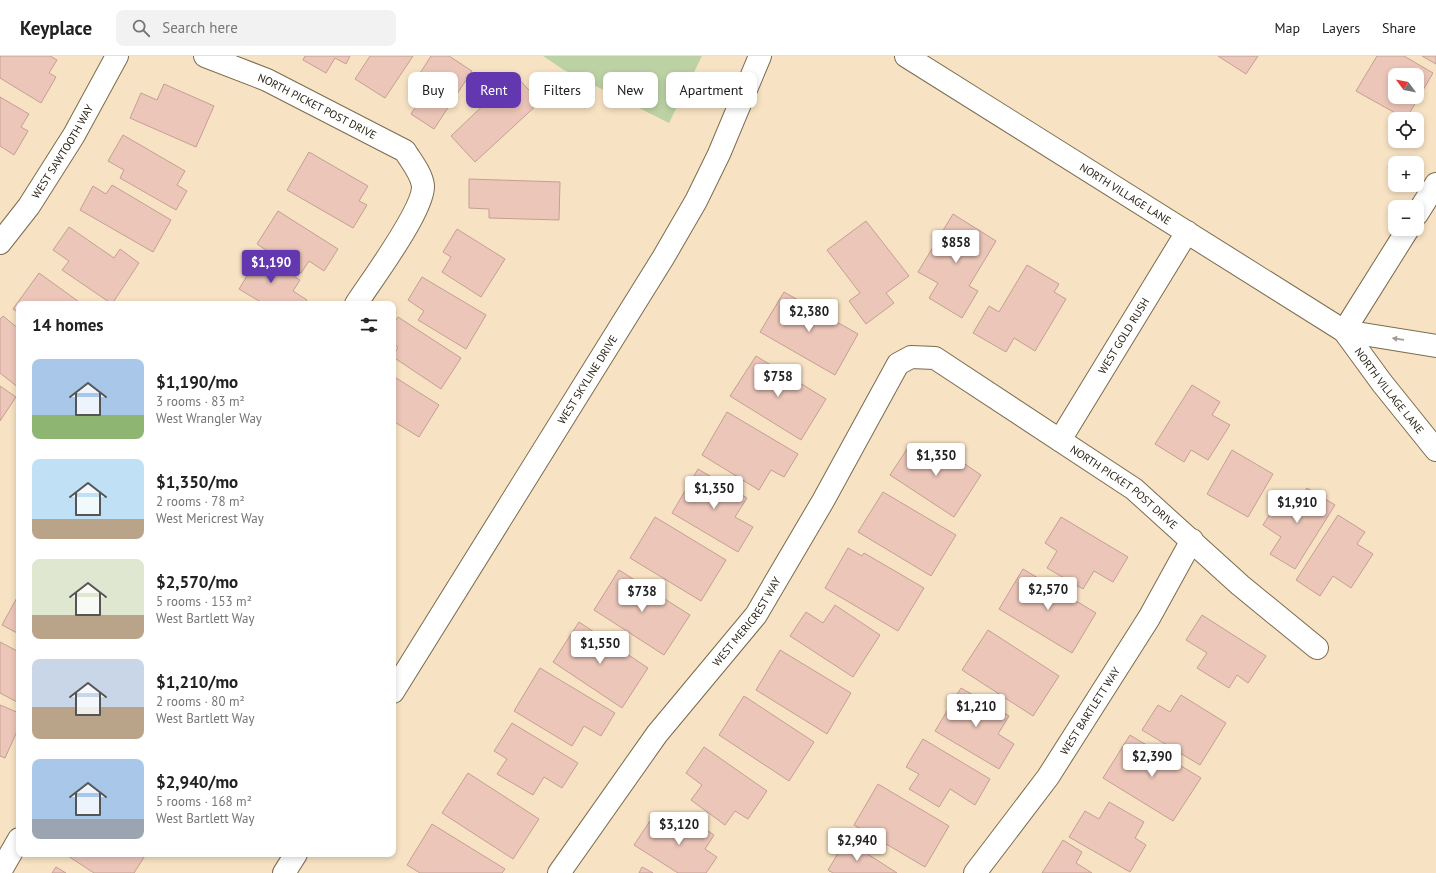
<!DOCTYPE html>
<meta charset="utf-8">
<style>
body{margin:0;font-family:"PT Sans",sans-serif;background:#f2f2f2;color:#222;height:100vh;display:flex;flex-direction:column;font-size:15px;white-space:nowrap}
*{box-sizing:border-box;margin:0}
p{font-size:13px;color:#767676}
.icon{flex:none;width:22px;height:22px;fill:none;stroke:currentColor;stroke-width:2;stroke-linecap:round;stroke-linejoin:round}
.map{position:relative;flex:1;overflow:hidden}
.drawer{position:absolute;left:16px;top:245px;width:380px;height:556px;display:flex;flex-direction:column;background:#fff;border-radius:8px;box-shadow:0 2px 6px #0003}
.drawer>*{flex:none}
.hud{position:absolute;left:408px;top:16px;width:380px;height:36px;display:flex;gap:8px}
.needle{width:26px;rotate:302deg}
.controls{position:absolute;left:1388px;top:12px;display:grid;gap:8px}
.controls a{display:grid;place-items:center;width:36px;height:36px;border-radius:8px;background:#fff;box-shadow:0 2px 6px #0003;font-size:20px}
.price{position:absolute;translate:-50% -34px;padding:0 9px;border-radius:4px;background:#fff;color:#222;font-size:13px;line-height:26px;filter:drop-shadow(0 1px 2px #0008)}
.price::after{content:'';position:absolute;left:50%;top:24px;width:12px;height:9px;margin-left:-6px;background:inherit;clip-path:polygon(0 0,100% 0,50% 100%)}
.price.active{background:#6237af;color:#fff}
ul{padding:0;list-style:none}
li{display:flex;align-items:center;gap:12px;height:100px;padding:0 16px}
li span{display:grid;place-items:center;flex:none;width:112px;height:80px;border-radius:8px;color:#555}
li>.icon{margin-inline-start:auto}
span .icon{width:48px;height:48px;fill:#fffc;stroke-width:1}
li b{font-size:17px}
h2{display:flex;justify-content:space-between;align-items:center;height:48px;padding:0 16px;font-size:17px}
.chip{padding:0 14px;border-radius:8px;background:#fff;box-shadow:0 2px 6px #0003;font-size:14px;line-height:36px}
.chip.active{background:#6237af;color:#fff}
header{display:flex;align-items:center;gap:24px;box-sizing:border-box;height:56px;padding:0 20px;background:#fff;border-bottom:1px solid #e0e0e0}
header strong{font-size:19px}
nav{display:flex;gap:22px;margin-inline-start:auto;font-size:14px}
.search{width:280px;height:36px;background:#f2f2f2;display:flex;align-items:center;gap:10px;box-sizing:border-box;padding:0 14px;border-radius:8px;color:#767676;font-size:15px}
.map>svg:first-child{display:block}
.green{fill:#bcd2a4}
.building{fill:#ecc6b9;stroke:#c49f93;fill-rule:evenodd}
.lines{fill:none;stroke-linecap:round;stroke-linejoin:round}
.minor-casing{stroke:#7c6b4e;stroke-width:24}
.minor{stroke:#fff;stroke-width:22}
.oneway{fill:#9f9c97}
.labels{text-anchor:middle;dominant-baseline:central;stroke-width:3.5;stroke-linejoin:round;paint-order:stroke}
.street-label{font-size:11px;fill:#2a2317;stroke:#f7e2c3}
</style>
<header>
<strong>Keyplace</strong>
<div class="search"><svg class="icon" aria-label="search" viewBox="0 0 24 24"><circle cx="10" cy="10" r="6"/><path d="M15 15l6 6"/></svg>Search here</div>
<nav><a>Map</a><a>Layers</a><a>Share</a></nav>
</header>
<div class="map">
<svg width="1436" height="817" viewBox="0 0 1436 817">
<rect width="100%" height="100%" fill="#f7e2c3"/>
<path class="green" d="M543,0h159l-33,67 -105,-53z"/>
<path class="building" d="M0,0h50l7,4 -8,13 7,4 -15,26 -41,-25z
M305,0h45l-4,8 -11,-6 -9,15 -23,-13z
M370,0h43l-28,42 -30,-19z
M431,0h18l23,15 -38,58 -23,-15 9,-14 -12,-8z
M1218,0h40l-12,18z
M1377,0h27l29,17 -27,46 -50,-28zM1395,19h22v22h-22z
M1422,0h14v8z
M515,19l25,27 -65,60 -24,-26z
M164,28l50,22 -18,41 -66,-29 11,-25 16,7z
M0,41l29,17 -8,13 7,4 -14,24 -14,-9z
M123,79l62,36 -8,14 10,6 -11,19 -56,-32 4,-8 -16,-9z
M309,96l59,34 -9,15 8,4 -14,23 -66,-38z
M469,123l91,3 -1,38 -70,-2v-9l-20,-1z
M112,129l59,35 -18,32 -73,-42 13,-24 13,8z
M278,155l60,38 -14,22 -15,-10 -8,12 -44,-29z
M953,158l43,27 -27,45 9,5 -16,27 -33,-20 9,-15 -20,-11z
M866,165l43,55 -23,17 8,10 -28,21 -17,-23 11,-8 -33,-43z
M69,171l45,31 6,-9 19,14 -27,41 -50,-34 7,-9 -16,-11z
M457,173l48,30 -24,38 -39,-25 9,-15 -8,-5z
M260,199l40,25 -7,11 14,9 -3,4h-40l-25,-15z
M1027,209l32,19 -5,8 12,7 -31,52 -21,-13 -8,14 -33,-19 16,-27 10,6z
M39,217l43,31h-63v9l-6,-4z
M422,221l64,38 -20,34 -48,-29 6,-9 -16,-11z
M784,236l74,42 -23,41 -75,-43z
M3,260l16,13v59l-19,-15v-54z
M398,261l63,41 -20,31 -48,-32 5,-10 -5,-3v-19z
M756,300l70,43 -25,41 -71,-44z
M393,320l46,29 -20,32 -26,-16z
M1192,329l28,17 -8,13 18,10 -22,35 -17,-10 -7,12 -29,-18z
M0,330l16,11 -16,24z
M727,356l71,42 -14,23 -13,-7 -12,20 -57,-35z
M911,387l16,10 7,-10 47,32 -27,42 -64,-42z
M1232,394l41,24 -25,43 -41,-23z
M698,413l49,29 -12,19 18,10 -15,25 -66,-39z
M1307,432l28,17 -40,64 -25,-15 11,-17 -18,-12 22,-35 15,9z
M883,436l73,43 -25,41 -73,-44z
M1338,459l27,17 -8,12 16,10 -22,34 -18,-12 -13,20 -24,-16z
M655,461l71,43 -25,41 -71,-43z
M1061,461l67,40 -15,25 -19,-11 -11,18 -36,-21 10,-17 -12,-8z
M848,492l14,8 2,-3 60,35 -26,43 -73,-43z
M1023,513l73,44 -24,40 -73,-44z
M619,514l71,45 -26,40 -70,-45z
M19,538v40l-17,-9z
M835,549l45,30 -27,42 -63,-41 16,-24 17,11z
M1202,559l64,41 -18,27 -11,-8 -8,13 -32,-20 10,-15 -21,-13z
M579,566l69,46 -26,40 -69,-46z
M988,574l71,46 -26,40 -71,-46z
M0,586l19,10v51l-19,-10z
M780,594l71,43 -24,41 -71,-44z
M540,612l75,45 -14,23 -17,-10 -12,20 -58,-35z
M961,632l48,28 -11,18 16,10 -15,25 -64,-38z
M1181,639l45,28 -26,42 -58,-35 16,-25 12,7z
M744,640l70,46 -25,39 -70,-46z
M0,649l19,8v14l-14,31 -5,-2z
M512,667l66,40 -16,25 -18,-11 -11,18 -36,-21 10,-15 -13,-8z
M1130,679l71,43 -28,43 -70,-43z
M923,683l67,40 -15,26 -25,-16 -11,18 -30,-18 10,-15 -13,-7z
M704,691l63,44 -19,28 -13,-8 -10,14 -34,-25 11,-15 -16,-12z
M468,717l71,46 -26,40 -71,-46z
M878,728l71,42 -24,41 -71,-42z
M1109,746l35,20 -9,16 11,7 -16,27 -61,-35 16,-26 14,8z
M679,756l35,23 -9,14 12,8 -11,16h-28l-44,-28 16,-24 16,10z
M432,768l73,45 -3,4h-82l-13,-8z
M846,784l51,33h-64l-5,-3z
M1063,784l19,12 -6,11 16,10h-50z
M65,798h81l-12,19h-40z
M56,811l10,6h-14z
M642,811l11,6h-14z"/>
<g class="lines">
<g class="minor-casing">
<g id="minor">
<path id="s1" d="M205,0l62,24 138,71c6,10 17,23 18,35 1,24 -52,95 -67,118"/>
<path id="s2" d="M906,0l438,275 38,52 54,67"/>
<path d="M1417,158l19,-30"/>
<path id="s3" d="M0,187l29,-37 45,-71 43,-79"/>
<path d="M1344,275l64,-102"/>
<path d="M1344,275l92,15"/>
<path id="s4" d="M1060,384l127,-208"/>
<path id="s5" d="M393,636l270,-434 33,-57 23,-47 41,-98"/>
<path d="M0,816l19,-33"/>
<path d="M284,817l12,-19"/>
<path id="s6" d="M559,817l98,-139 99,-119 67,-114 75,-137 13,-7 24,1 199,131 106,96 77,63"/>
<path id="s7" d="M975,817l73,-96 101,-159 43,-78"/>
</g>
</g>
<use href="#minor" class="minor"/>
</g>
<defs><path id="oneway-solid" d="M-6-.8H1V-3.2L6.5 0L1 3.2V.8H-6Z"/></defs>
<use class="oneway" href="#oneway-solid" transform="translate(1398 283) rotate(-172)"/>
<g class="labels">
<g class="street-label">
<text stroke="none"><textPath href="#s1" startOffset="123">NORTH PICKET POST DRIVE</textPath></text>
<text stroke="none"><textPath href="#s3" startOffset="111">WEST SAWTOOTH WAY</textPath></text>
<text stroke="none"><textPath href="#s2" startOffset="259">NORTH VILLAGE LANE</textPath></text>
<text stroke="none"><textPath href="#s4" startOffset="122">WEST GOLD RUSH</textPath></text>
<text stroke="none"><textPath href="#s5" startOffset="368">WEST SKYLINE DRIVE</textPath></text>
<text stroke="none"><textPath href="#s2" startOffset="592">NORTH VILLAGE LANE</textPath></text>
<text stroke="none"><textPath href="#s6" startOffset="881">NORTH PICKET POST DRIVE</textPath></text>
<text stroke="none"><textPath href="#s6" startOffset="314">WEST MERICREST WAY</textPath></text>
<text stroke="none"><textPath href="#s7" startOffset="199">WEST BARTLETT WAY</textPath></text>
</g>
</g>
</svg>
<div class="controls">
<a><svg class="needle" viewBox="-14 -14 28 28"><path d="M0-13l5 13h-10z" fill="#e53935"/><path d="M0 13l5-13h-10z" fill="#767676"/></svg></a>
<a><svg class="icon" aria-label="locate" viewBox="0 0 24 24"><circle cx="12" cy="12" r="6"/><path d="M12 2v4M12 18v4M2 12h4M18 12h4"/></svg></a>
<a>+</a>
<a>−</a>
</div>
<b class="price" style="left:956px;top:208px">$858</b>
<b class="price active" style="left:271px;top:228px">$1,190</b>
<b class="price" style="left:809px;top:277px">$2,380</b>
<b class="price" style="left:778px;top:342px">$758</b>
<b class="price" style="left:936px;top:421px">$1,350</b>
<b class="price" style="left:714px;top:454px">$1,350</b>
<b class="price" style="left:1297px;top:468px">$1,910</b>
<b class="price" style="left:1048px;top:555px">$2,570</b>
<b class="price" style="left:642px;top:557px">$738</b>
<b class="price" style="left:600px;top:609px">$1,550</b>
<b class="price" style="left:976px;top:672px">$1,210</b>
<b class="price" style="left:1152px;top:722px">$2,390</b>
<b class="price" style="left:679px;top:790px">$3,120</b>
<b class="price" style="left:857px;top:806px">$2,940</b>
<div class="hud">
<a class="chip">Buy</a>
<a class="chip active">Rent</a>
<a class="chip">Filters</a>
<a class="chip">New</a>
<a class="chip">Apartment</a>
</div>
<section class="drawer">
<h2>14 homes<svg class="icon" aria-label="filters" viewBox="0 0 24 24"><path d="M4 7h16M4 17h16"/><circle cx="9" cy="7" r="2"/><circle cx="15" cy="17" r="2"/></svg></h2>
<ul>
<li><span style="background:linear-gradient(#a9c7e8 70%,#8fb573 0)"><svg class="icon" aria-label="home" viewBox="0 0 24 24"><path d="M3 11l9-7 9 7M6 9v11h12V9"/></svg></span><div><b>$1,190/mo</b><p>3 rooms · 83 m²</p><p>West Wrangler Way</p></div></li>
<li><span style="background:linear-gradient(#bfe0f5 75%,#b9a48a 0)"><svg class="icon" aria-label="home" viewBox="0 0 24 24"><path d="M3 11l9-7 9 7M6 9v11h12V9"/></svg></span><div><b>$1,350/mo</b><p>2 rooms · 78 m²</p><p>West Mericrest Way</p></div></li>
<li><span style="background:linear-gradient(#dfe7d0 70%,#b9a48a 0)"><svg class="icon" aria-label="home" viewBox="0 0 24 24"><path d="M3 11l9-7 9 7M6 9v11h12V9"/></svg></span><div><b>$2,570/mo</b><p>5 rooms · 153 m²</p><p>West Bartlett Way</p></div></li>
<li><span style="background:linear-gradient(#c9d6e8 60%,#b9a48a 0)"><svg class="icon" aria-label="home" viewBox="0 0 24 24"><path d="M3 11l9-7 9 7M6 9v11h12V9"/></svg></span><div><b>$1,210/mo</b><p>2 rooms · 80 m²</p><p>West Bartlett Way</p></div></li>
<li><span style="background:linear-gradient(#a9c7e8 75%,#9aa5b1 0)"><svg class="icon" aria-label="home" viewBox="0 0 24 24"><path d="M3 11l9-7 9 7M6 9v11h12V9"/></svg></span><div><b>$2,940/mo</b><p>5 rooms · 168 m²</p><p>West Bartlett Way</p></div></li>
</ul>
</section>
</div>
